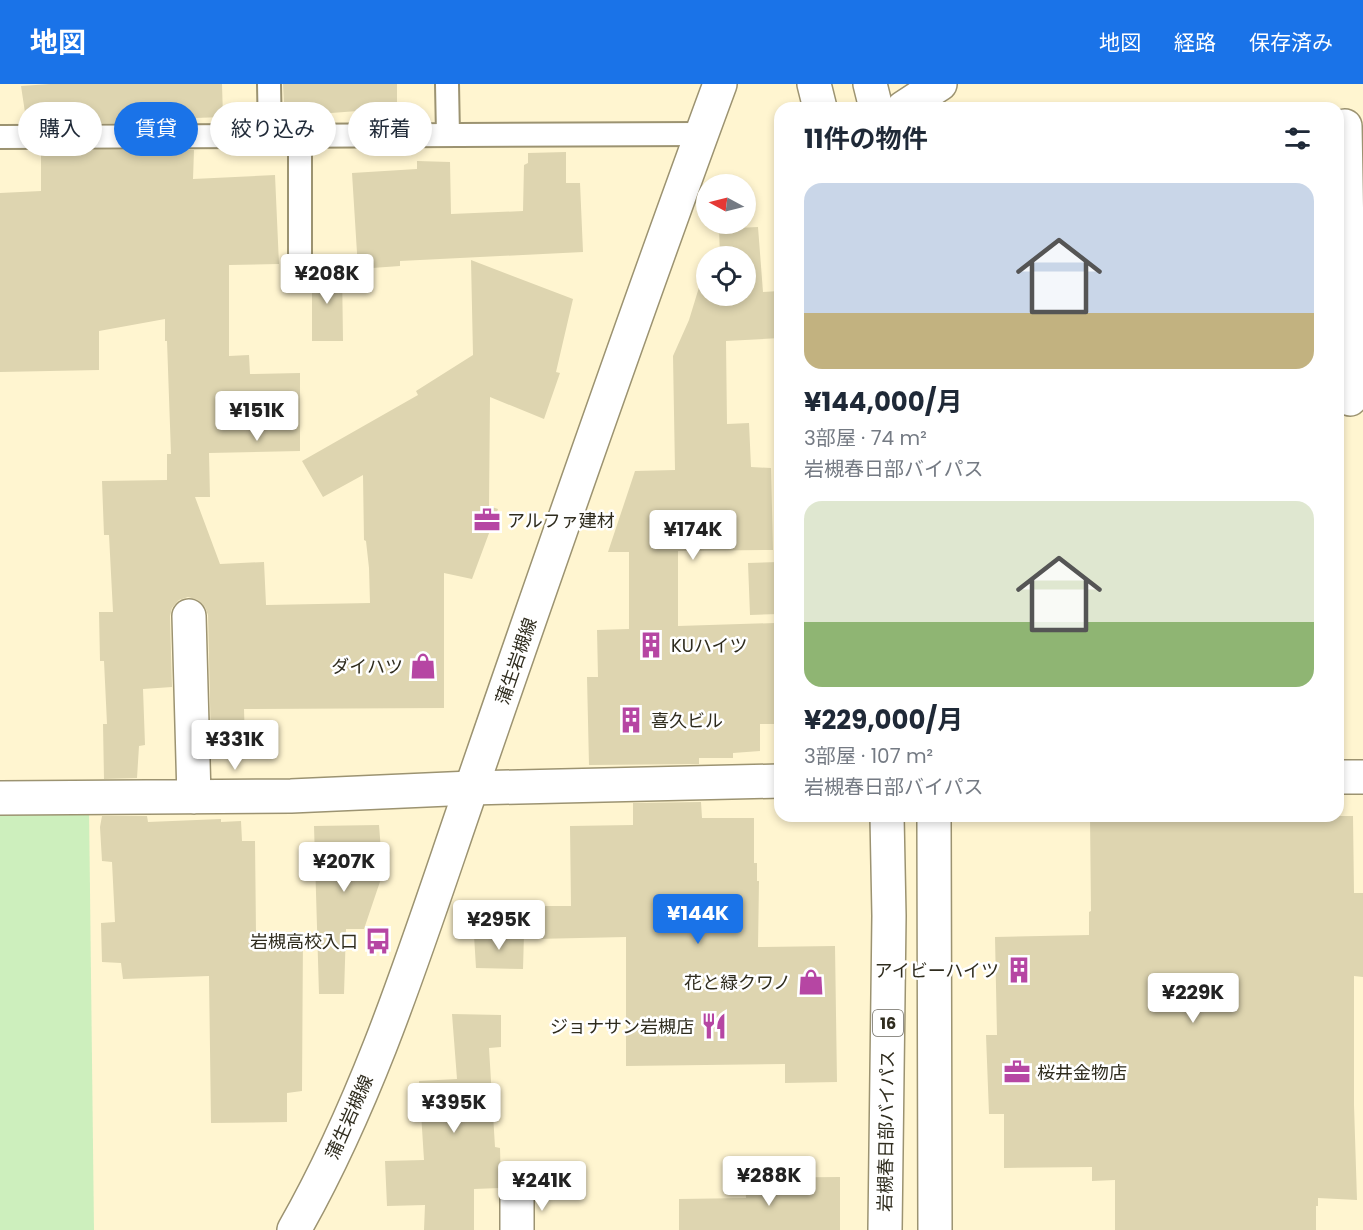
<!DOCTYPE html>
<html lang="ja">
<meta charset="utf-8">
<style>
body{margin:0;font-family:Poppins,"Noto Sans JP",sans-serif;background:#f6f6f7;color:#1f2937;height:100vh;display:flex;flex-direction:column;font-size:22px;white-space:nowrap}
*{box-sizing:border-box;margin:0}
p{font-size:20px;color:#747a83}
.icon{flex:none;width:33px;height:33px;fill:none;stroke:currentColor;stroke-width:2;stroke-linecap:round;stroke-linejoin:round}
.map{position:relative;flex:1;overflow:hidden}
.sheet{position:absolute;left:774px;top:18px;width:570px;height:720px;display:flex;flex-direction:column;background:#fff;border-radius:18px;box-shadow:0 3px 9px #0003}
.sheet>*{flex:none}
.top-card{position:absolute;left:18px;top:18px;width:570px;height:54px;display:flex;gap:12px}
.needle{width:39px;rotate:277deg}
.controls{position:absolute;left:696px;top:90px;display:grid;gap:12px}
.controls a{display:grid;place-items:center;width:60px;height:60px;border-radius:50%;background:#fff;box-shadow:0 3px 9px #0003;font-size:30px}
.price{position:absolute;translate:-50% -51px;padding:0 14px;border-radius:6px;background:#fff;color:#222;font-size:20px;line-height:39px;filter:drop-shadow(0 2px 3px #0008)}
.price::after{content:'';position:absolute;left:50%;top:36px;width:18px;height:14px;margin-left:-9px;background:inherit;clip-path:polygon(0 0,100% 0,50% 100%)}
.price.selected{background:#1a73e8;color:#fff}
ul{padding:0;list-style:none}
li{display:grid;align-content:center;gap:12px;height:318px;padding:0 30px}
li span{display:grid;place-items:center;height:186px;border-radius:18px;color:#555}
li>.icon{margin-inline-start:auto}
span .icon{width:108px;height:108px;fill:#fffc;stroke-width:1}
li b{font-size:26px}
h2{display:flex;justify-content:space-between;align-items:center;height:72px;padding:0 30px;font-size:26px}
.chip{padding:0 21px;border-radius:27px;background:#fff;box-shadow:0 3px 9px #0003;font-size:21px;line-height:54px}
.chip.selected{background:#1a73e8;color:#fff}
header{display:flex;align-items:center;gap:36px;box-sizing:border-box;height:84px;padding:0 30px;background:#1a73e8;color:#fff}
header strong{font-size:28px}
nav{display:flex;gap:33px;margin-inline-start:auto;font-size:21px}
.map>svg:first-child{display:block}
.green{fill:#cdefbd}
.building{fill:#ded5b0}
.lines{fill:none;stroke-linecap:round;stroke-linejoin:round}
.lane-casing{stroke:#9c9371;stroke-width:26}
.street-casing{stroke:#9c9371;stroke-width:36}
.secondary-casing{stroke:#9c9371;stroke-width:36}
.highway-casing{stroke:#9c9371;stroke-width:36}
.lane{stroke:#fff;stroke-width:22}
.street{stroke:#fff;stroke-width:33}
.secondary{stroke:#fff;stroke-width:33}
.highway{stroke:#fff;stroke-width:33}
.labels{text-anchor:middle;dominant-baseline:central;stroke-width:5;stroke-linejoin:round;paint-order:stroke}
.shield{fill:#fff;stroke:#6d6b62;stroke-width:1.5}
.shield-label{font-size:16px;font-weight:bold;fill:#2f2c1e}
.poi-label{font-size:18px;fill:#2f2c1e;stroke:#fff;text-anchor:end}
.street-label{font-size:18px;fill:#2f2c1e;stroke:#fff}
</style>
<header>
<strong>地図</strong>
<nav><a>地図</a><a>経路</a><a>保存済み</a></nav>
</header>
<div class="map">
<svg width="1363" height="1146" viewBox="0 0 1363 1146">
<rect width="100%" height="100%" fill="#fff5d0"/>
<path class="green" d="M89,722l5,424h-94v-422z"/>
<path class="building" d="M50,0h172l1,33 -28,1v5h-153v-3l-16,-1 -5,-33z
M283,0h114v24l-79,6v8h-33z
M41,66h153l-1,29 82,-4 4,89 -50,1v91l20,-1 1,19 50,-1v78l-91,2 1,44h-15l25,67 44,-2 2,43 104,-2 -1,-35 -3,-27 -2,-1 -1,-65 -40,22 -21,-36 116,-66 -2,-4 57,-36 -2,-95 102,39 -17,73 4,1 -16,46 -54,-22 -1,109 9,3 -26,70 -28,-6v135l-200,1 1,33 -34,3 -3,-130 -3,-8 -7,-7 -10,-3 -9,3 -7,8 -2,8 2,71 -29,2 2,56 -6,1 -2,32 -33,1 -1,-55h4l-3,-63h-4l-1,-49h14l-4,-77h-5l-2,-54 65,-1v-26h4l-4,-113h-2v-22l-66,12v39l-99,2v-179l41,-2z
M566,68v31h14l3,69 -183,9v5l-42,3 -6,-96 65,-4v-8l33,1 1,52 72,-3 1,-46 4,-2v-10z
M758,143l5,65 17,-1v47l-54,3 1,83 22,-1 2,44 20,1 2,82 -95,1v75l97,-3v53h5v48h-20v27l-27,2v5h-34v6l-110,1 -2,-88h11l-1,-47 32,-1v-77h-21l27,-81 40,-1 -2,-114 16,-36 15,-49 2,2v23h40v-40h-26l-1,-27z
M312,185h30l1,72h-31z
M780,478v52l-30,1 -2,-52z
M701,718l1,16h52v45h3v18h2l-1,66 77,-1 2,136 -52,1v-19l-159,2v-129l-92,2 -1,-33h38l-1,-80 63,-1v-22z
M102,732h45l1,6 73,-3v3l20,-1 1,20h13l1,93h47l-1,157 -15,2v29l-76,1 -2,-147 -86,3 -2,-16 -19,-1 -1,-39 14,-1 -3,-60 -10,-1 -2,-34z
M1090,732h263l1,77h9v84l-9,-1v129l3,95 -39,-2v8h-2v24h-201v-50l-23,1v-14l-88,1v-54h-15l-3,-79h11l-2,-98 94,-2v-23l2,-1z
M379,741l2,25 9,2 -26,77h-18l-2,65h-25l-5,-168z
M524,850l-1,35 -47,-1 -2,-33z
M452,930l49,1v32l-12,1 6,99 5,1 1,36 -1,4 -26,1v41h-50l1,-25 -38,1 -2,-45 39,-1 -5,-79 38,-2z
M840,1093v53h-161v-31l67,-1 -1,-20z"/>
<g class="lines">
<g class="lane-casing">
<path id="lane" d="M269,0l1,52
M447,0l1,51
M0,53l702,-3
M300,181v-129"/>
</g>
<g class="street-casing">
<path id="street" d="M903,24l37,-24
M1345,42l5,273
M189,532l5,181
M1338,693h25
M0,714l291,-2 180,-8 309,-7
M517,1110v36"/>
</g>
<g class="secondary-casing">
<path id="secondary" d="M294,1146c79,-139 126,-294 178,-444 81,-235 162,-469 248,-702"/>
</g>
<g class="highway-casing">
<path id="highway" d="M814,0l6,24
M870,0l6,24
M934,732l1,414
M885,1146l4,-314 -2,-100"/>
</g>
<use href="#lane" class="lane"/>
<use href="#street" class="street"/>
<use href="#secondary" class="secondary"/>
<use href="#highway" class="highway"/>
</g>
<defs>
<g id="office-bare" transform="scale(2.07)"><path d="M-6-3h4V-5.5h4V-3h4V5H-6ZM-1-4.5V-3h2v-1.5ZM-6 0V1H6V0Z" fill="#b646a3" stroke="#fff" stroke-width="2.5" paint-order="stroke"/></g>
<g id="building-bare" transform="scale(2.07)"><path d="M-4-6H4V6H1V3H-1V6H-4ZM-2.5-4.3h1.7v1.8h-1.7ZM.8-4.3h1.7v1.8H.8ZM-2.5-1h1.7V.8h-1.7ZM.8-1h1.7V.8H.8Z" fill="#b646a3" stroke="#fff" stroke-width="2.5" paint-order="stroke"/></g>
<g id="shop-bare" transform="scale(2.07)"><path d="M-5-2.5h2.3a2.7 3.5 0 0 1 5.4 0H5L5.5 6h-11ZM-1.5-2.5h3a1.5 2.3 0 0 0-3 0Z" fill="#b646a3" stroke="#fff" stroke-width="2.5" paint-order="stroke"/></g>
<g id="bus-bare" transform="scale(2.07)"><path d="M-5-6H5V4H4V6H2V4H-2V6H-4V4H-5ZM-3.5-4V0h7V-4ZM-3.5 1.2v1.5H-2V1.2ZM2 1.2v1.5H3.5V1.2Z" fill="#b646a3" stroke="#fff" stroke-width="2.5" paint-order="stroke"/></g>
<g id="restaurant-bare" transform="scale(2.07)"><path d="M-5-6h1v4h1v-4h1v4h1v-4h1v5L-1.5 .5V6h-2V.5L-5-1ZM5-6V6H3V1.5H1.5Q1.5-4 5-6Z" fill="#b646a3" stroke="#fff" stroke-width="2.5" paint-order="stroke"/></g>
</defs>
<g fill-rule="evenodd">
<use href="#office-bare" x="487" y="436"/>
<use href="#building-bare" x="651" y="561"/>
<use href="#shop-bare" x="423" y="582"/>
<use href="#building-bare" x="631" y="636"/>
<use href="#bus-bare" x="378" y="857"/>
<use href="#building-bare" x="1019" y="886"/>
<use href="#shop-bare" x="811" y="898"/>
<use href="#restaurant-bare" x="714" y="942"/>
<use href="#office-bare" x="1017" y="988"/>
</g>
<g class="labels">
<rect class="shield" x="873" y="926" width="30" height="26" rx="4.5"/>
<g class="shield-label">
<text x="888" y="939">16</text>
</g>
<g class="poi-label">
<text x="507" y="436" text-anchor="start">アルファ建材</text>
<text x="671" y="561" text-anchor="start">KUハイツ</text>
<text x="403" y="582">ダイハツ</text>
<text x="651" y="636" text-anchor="start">喜久ビル</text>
<text x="358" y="857">岩槻高校入口</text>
<text x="999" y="886">アイビーハイツ</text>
<text x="791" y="898">花と緑クワノ</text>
<text x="694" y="942">ジョナサン岩槻店</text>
<text x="1037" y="988" text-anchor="start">桜井金物店</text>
</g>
<g class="street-label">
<text transform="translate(516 577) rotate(-71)">蒲生岩槻線</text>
<text transform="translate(349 1033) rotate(-66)">蒲生岩槻線</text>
<text transform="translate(886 1047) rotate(-89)">岩槻春日部バイパス</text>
</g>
</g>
</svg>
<div class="controls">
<a><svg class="needle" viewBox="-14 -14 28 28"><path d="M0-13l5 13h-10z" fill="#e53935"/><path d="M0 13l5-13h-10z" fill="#747a83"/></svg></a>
<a><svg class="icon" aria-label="locate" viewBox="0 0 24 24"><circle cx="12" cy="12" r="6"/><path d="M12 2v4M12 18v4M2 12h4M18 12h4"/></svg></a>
</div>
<b class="price" style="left:327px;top:221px">¥208K</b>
<b class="price" style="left:257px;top:358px">¥151K</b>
<b class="price" style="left:693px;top:477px">¥174K</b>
<b class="price" style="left:235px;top:687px">¥331K</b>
<b class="price" style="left:344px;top:809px">¥207K</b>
<b class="price selected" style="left:698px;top:861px">¥144K</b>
<b class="price" style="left:499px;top:867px">¥295K</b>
<b class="price" style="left:1193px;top:940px">¥229K</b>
<b class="price" style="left:454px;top:1050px">¥395K</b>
<b class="price" style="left:769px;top:1123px">¥288K</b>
<b class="price" style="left:542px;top:1128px">¥241K</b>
<div class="top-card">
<a class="chip">購入</a>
<a class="chip selected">賃貸</a>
<a class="chip">絞り込み</a>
<a class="chip">新着</a>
</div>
<section class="sheet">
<h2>11件の物件<svg class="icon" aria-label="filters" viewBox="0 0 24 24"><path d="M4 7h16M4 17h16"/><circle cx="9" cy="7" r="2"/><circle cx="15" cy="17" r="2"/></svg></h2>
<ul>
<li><span style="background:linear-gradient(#c9d6e8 70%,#c2b280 0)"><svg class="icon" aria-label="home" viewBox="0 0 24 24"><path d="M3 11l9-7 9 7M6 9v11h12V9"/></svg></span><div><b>¥144,000/月</b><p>3部屋 · 74 m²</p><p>岩槻春日部バイパス</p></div></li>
<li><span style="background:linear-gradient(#dfe7d0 65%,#8fb573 0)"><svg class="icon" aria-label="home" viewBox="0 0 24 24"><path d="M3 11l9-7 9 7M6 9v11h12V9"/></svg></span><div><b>¥229,000/月</b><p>3部屋 · 107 m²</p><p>岩槻春日部バイパス</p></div></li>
</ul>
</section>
</div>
